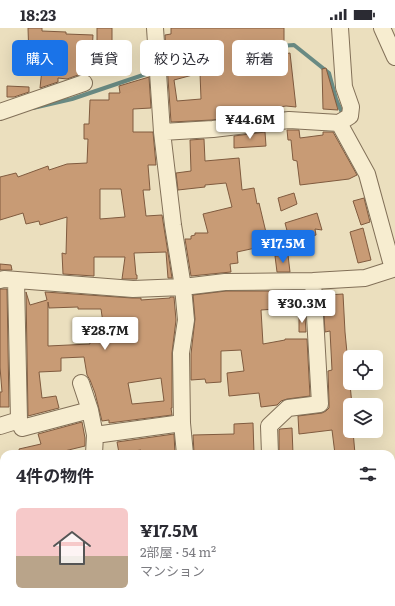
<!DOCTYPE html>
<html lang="ja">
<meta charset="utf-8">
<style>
body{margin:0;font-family:Literata,"Noto Sans JP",serif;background:#f2f2f3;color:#2b2b33;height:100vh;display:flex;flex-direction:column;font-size:15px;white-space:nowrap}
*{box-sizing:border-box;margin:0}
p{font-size:13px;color:#7c7c81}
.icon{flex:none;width:22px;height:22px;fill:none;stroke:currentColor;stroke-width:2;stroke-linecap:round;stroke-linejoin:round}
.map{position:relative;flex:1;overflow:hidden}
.sheet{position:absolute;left:0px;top:422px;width:395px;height:156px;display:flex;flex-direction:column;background:#fff;border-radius:12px 12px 0 0;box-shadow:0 4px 16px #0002}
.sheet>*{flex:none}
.banner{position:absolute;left:12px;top:12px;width:371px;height:36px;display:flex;gap:8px}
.fabs{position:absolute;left:343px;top:322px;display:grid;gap:8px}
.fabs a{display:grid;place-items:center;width:40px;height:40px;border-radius:6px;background:#fff;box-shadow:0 4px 16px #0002;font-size:20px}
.price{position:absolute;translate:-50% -34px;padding:0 9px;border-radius:4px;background:#fff;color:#222;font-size:13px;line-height:26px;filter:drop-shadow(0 1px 2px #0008)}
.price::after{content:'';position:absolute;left:50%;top:24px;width:12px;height:9px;margin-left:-6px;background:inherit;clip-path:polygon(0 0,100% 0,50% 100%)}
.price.selected{background:#1a73e8;color:#fff}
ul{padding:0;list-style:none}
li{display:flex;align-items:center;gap:12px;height:100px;padding:0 16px}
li+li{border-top:1px solid #e1e1e2}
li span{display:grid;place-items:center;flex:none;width:112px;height:80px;border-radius:6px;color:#555}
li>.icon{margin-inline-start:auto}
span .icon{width:48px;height:48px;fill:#fffc;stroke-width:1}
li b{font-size:17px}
h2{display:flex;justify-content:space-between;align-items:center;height:48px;padding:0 16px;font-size:17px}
.chip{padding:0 14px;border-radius:6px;background:#fff;box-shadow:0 4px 16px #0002;font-size:14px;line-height:36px}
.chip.selected{background:#1a73e8;color:#fff}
.status{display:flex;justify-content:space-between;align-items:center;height:28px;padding:0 20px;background:#fff;direction:ltr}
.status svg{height:11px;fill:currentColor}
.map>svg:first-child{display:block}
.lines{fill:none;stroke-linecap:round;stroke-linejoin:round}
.stream{stroke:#698a83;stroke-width:4}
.building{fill:#c89b75;stroke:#805b3f;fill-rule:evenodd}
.street-casing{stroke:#827058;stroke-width:18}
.street{stroke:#f7edd0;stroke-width:16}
</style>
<div class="status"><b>18:23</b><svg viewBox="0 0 49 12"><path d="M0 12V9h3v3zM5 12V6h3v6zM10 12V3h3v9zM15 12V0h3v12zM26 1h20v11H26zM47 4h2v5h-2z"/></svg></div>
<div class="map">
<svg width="395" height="578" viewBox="0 0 395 578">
<rect width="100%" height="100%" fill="#ebdfbe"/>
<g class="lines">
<path class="stream" d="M280,18l14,-1 35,28 7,26 7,16
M33,80l39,-9 83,-28"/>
</g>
<path class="building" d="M28,0h14v3l24,1v2l27,1 -1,19h-1l-2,21 -4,-1h-4l-14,5 -9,-1v4l-18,6 3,-29h-14z
M97,0h15v16h-15z
M171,0h113v26l6,-1 6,54 -10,-1 -13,2v4l-61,8 -41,2 -6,-87 6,-1zM200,45l1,26 -24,2 -3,-21z
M326,40l12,42 -15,-1 -1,-40z
M149,49l2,31 -18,1v23h20l3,33h-8l2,25h-7l3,26 16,-1 10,63h-4l-2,-26 -32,1 2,22h1v4h-15l3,-22h-31v19l-31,-2 -1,-21 4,1 1,-37 -27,8 -1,-4 -13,3 -3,-11 -23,7v-43l16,-4 2,4 30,-11 1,4 18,-6 20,-1 1,-24h-4v-15h5l1,-24h19v-7h11l-1,-7zM100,161h21l4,28 -25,2z
M7,58l22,1v5l-15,5h-7z
M287,102h12l1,8 23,-3v-3h10l24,43 -8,4 -49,6 -3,-24 -4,-1 -2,-20h-3z
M265,104l1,14 -32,2v-12z
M204,111l1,22 34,-3 3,32 12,-2 3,16 2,-1 10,42 -32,7 1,11 -8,1 1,8 -40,4 -6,-37h6v-3l4,-1v-2h13l-5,-19 29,-7 -6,-24 -21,2v2l-27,3 -2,-17 15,-2 -1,-31z
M294,165l3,11 -16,7 -3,-13z
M364,170l6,24 -9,3 -8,-24z
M317,185l5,17 -7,-1 1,6 -26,7 -5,-19z
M363,200l8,32 -13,3 -8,-31z
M288,227l2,17h-13l-2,-16z
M0,236l11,1 1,5h-12z
M0,261h7l2,118h-9v-15h2l-2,-25z
M226,263h76l1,22h-13v-5l-29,2 2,34 22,-4v-1h22l3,57 -23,3 -6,2 -4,4 -16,2 -2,-14 -30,3 -2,-23 17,-2 -3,-21 -20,1v31l-15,1 -1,-4 -14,1v-26l4,-35 -2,-24z
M26,264l4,13 17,-5 -2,-8 87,6h9v2l29,-2v-1h4l2,23 -4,33v55h-1l1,7 -63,8v-3l-7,1 -7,-28 -5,-13 -3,-5 -3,-18 -23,1v13l-22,1 3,26 14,-2 3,12 -31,8zM48,274l1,6 29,-1v2h23l3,21 -3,1 1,5 -13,2 1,6 -42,2zM161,350l3,23 -32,3 -4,-21z
M343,266l2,38 7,73h-2v26h3l2,23h-20l-3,-24 -33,4 -1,-18 24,-3 4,-2 3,-3v-5l-1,-32 4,-1 -2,-39 -5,1 -1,-17h4l-1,-20z
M299,288h6l1,16h-7z
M82,394l3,16v8l-33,8h-32l-1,-5 22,-5 -3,-10z
M253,395l1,31h-16v-1h-44l-1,-18 41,-1v-10z
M292,400l1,26h-14v-24l1,-1z
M174,406l1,20h-34v-4l-22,3 -2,-11z"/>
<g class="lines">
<g class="street-casing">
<path id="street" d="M155,0l7,104 11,93 10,62 3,33 -5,33 1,70 3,31
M382,0l13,29
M0,84l84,-29
M162,104l51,-3 76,-9 50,3 11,-7 1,-9 -7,-20 -4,-59
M0,252l4,-1 129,10 50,-2 42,-5 88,-1 52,-3 28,-9 -26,-95 -28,-51
M16,252l3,140
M81,355l9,27 5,25 -1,19
M0,398l19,-6 3,8 68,-18
M95,407l87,-12
M270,426l-1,-28 19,-18 32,-4 -7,-123
M391,462h4
M0,505l4,-1
M391,555h4
M96,574v4
M191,578l1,-4
M268,578v-4
M349,578v-4"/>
</g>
<use href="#street" class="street"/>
</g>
</svg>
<div class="fabs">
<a><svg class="icon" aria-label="locate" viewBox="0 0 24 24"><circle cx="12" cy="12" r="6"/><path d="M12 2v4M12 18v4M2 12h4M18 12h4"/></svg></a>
<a><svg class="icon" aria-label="layers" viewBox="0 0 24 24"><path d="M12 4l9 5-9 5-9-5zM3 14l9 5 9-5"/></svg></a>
</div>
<b class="price" style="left:250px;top:112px">¥44.6M</b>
<b class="price selected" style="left:283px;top:236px">¥17.5M</b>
<b class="price" style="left:302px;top:296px">¥30.3M</b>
<b class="price" style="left:105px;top:323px">¥28.7M</b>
<div class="banner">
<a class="chip selected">購入</a>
<a class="chip">賃貸</a>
<a class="chip">絞り込み</a>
<a class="chip">新着</a>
</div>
<section class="sheet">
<h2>4件の物件<svg class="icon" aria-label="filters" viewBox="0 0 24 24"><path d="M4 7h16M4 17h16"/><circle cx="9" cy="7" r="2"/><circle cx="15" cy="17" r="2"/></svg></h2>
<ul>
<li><span style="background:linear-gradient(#f6c9c9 60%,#b9a48a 0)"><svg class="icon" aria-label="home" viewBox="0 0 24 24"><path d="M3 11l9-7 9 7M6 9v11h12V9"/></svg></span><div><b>¥17.5M</b><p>2部屋 · 54 m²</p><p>マンション</p></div></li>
</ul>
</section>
</div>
